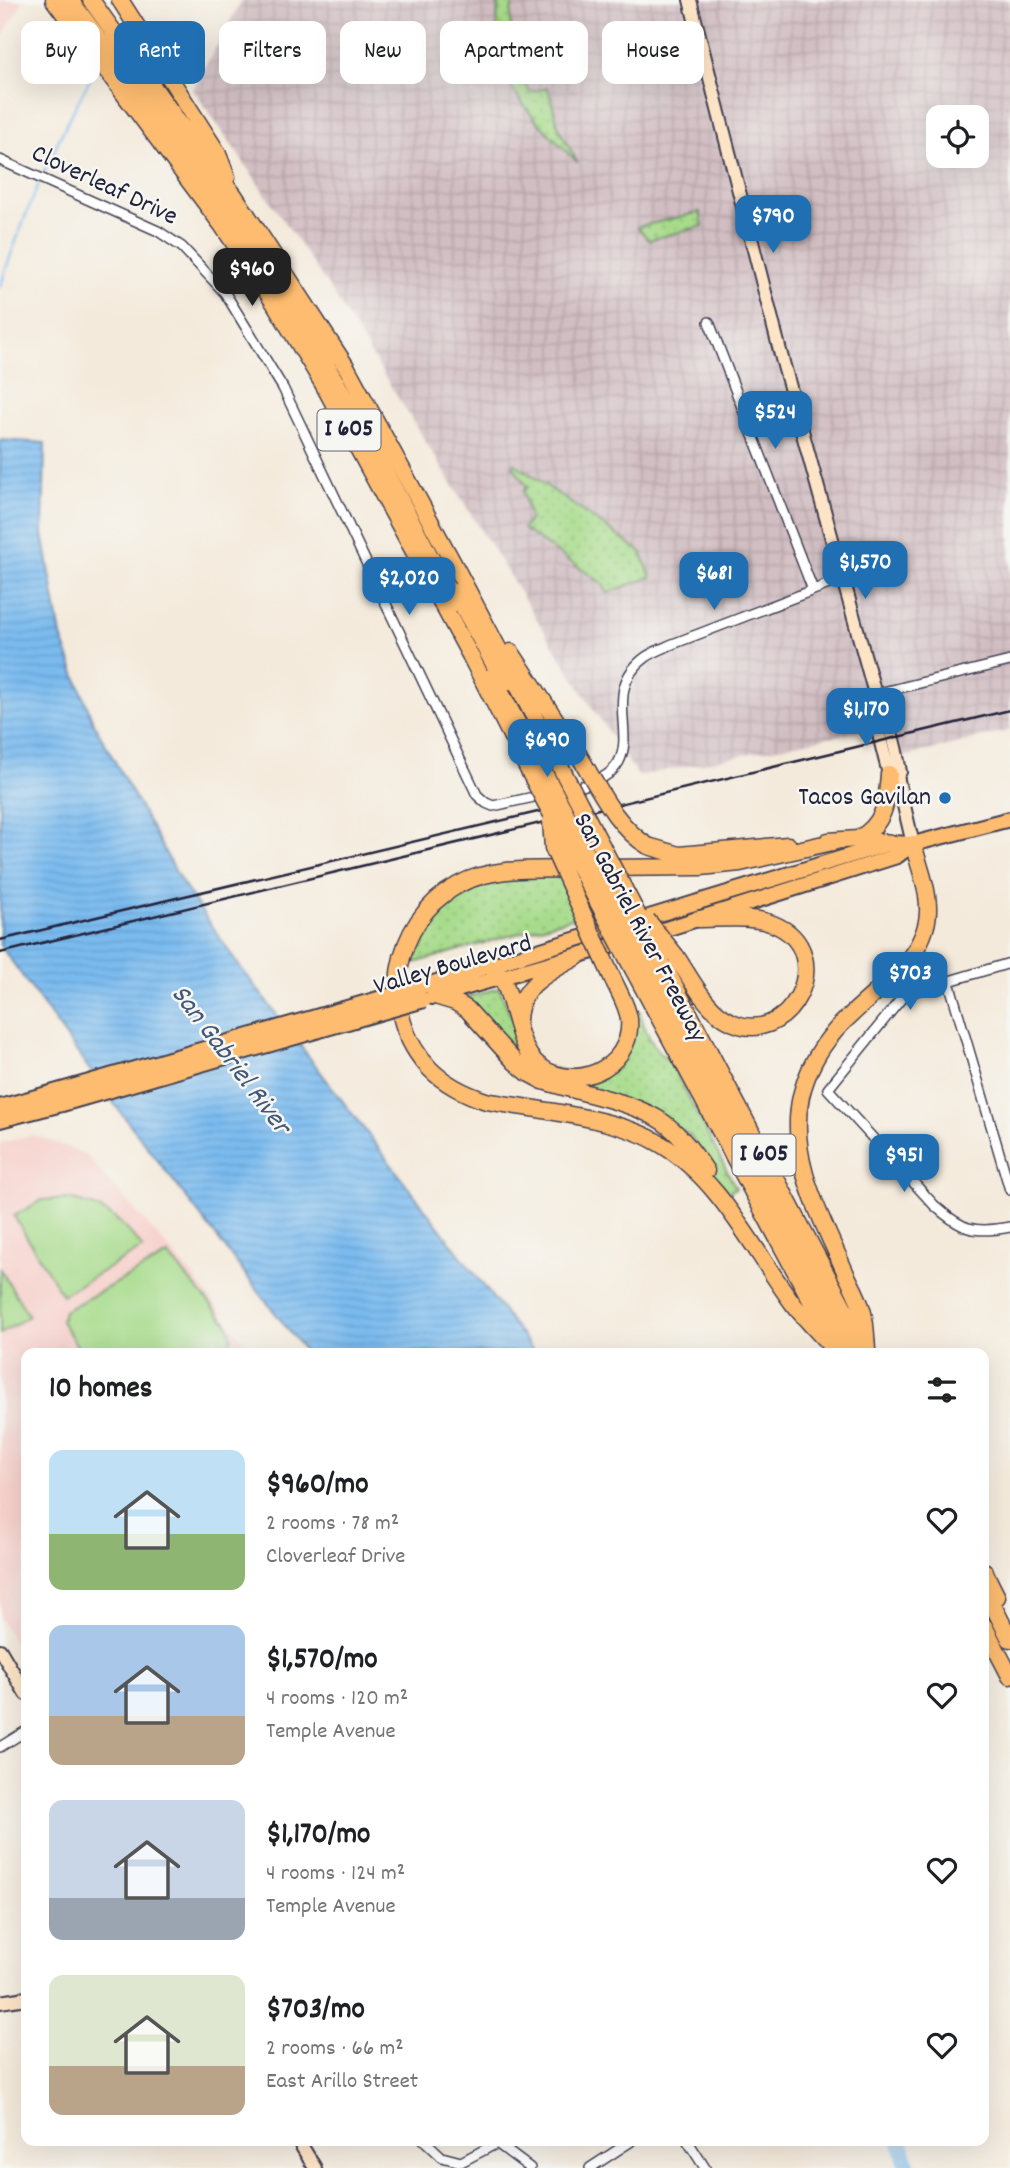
<!DOCTYPE html>
<meta charset="utf-8">
<style>
body{margin:0;font-family:Dekko,sans-serif;background:#f2f2f2;color:#202124;height:100vh;display:flex;flex-direction:column;font-size:26px;white-space:nowrap}
*{box-sizing:border-box;margin:0}
p{font-size:23px;color:#757577}
.icon{flex:none;width:38px;height:38px;fill:none;stroke:currentColor;stroke-width:2;stroke-linecap:round;stroke-linejoin:round}
.map{position:relative;flex:1;overflow:hidden}
.sheet{position:absolute;left:21px;top:1348px;width:968px;height:798px;display:flex;flex-direction:column;background:#fff;border-radius:14px;box-shadow:0 7px 28px #0002}
.sheet>*{flex:none}
.top-card{position:absolute;left:21px;top:21px;width:970px;height:63px;display:flex;gap:14px}
.buttons{position:absolute;left:926px;top:105px;display:grid;gap:14px}
.buttons a{display:grid;place-items:center;width:63px;height:63px;border-radius:14px;background:#fff;box-shadow:0 7px 28px #0002;font-size:35px}
.price{position:absolute;translate:-50% -60px;padding:0 16px;border-radius:14px;background:#1f6fb2;color:#fff;font-size:23px;line-height:46px;filter:drop-shadow(0 2px 4px #0008)}
.price::after{content:'';position:absolute;left:50%;top:42px;width:21px;height:16px;margin-left:-10px;background:inherit;clip-path:polygon(0 0,100% 0,50% 100%)}
.price.selected{background:#222;color:#fff}
ul{padding:0;list-style:none}
li{display:flex;align-items:center;gap:21px;height:175px;padding:0 28px}
li span{display:grid;place-items:center;flex:none;width:196px;height:140px;border-radius:14px;color:#555}
li>.icon{margin-inline-start:auto}
span .icon{width:84px;height:84px;fill:#fffc;stroke-width:1}
li b{font-size:30px}
h2{display:flex;justify-content:space-between;align-items:center;height:84px;padding:0 28px;font-size:30px}
.tag{padding:0 24px;border-radius:14px;background:#fff;box-shadow:0 7px 28px #0002;font-size:24px;line-height:63px}
.tag.selected{background:#1f6fb2;color:#fff}
.map>svg:first-child{display:block}
.built{fill:#f7d0cb}
.industrial{fill:url(#industrial-grid);fill-rule:evenodd}
.grass{fill:url(#grass-dots);stroke:#647e63;stroke-width:2}
.pitch{fill:#a7db8b;stroke:#647e63;stroke-width:2}
.water{fill:url(#water-rules);stroke:#4e6e95;stroke-width:2}
.lines{fill:none;stroke-linecap:round;stroke-linejoin:round}
.stream{stroke:#7abbef;stroke-width:2.5}
.river{stroke:#7abbef;stroke-width:16}
.street-casing{stroke:#424053;stroke-width:12}
.secondary-casing{stroke:#424053;stroke-width:16}
.primary-casing{stroke:#424053;stroke-width:18}
.highway-casing{stroke:#424053;stroke-width:19}
.street{stroke:#fff;stroke-width:9}
.secondary{stroke:#fee4c6;stroke-width:12}
.primary{stroke:#fdbc70;stroke-width:14}
.highway{stroke:#fdbc70;stroke-width:16}
.rail{stroke:#22223b;stroke-width:2.5}
.primary-bridge-casing{stroke:#424053;stroke-width:18;stroke-linecap:butt}
.highway-bridge-casing{stroke:#424053;stroke-width:19;stroke-linecap:butt}
.primary-bridge{stroke:#fdbc70;stroke-width:14}
.highway-bridge{stroke:#fdbc70;stroke-width:16}
.poi-dot{fill:#1f6fb2;stroke:#f6f6f2;stroke-width:2.5}
.labels{text-anchor:middle;dominant-baseline:central;stroke-width:5;stroke-linejoin:round;paint-order:stroke}
.shield{fill:#f6f6f2;stroke:#626272;stroke-width:2}
.shield-label{font-size:24px;font-weight:bold;fill:#22223b}
.street-label{font-size:26px;fill:#22223b;stroke:#f6f6f2}
.poi-label{font-size:26px;fill:#22223b;stroke:#f6f6f2;text-anchor:end}
.water-label{font-size:28px;font-style:italic;fill:#41587a;stroke:#f6f6f2}
</style>
<div class="map">
<svg width="1010" height="2168" viewBox="0 0 1010 2168">
<defs>
<pattern id="industrial-grid" width="8" height="8" patternUnits="userSpaceOnUse" patternTransform="scale(1.75)"><rect width="8" height="8" fill="#d2bec2"/><path d="M0 4h8M4 0v8" fill="none" stroke="#b4a3a8"/></pattern>
<pattern id="grass-dots" width="8" height="8" patternUnits="userSpaceOnUse" patternTransform="scale(1.75)"><rect width="8" height="8" fill="#a7db8b"/><path d="M2 2h.1M6 6h.1" fill="none" stroke="#8fbc79" stroke-width="1.8" stroke-linecap="round"/></pattern>
<pattern id="water-rules" width="6" height="5" patternUnits="userSpaceOnUse" patternTransform="scale(1.75)"><rect width="6" height="5" fill="#7abbef"/><path d="M0 2.5h6" fill="none" stroke="#69a0ce"/></pattern>
</defs>
<rect width="100%" height="100%" fill="#f6f6f2"/>
<filter id="ink" filterUnits="userSpaceOnUse"><feTurbulence type="fractalNoise" baseFrequency=".0143" numOctaves="2"/><feDisplacementMap in="SourceGraphic" scale="14" xChannelSelector="R" yChannelSelector="G"/><feConvolveMatrix kernelMatrix="1 2 1 2 8 2 1 2 1" color-interpolation-filters="sRGB"/></filter>
<filter id="wash" filterUnits="userSpaceOnUse"><feTurbulence type="fractalNoise" baseFrequency=".00686" numOctaves="4" result="noise"/><feDisplacementMap in="SourceGraphic" scale="28" xChannelSelector="R" yChannelSelector="G"/><feGaussianBlur stdDeviation="1.57" result="paint"/><feColorMatrix in="noise" values="0 0 0 0 0 0 0 0 0 0 0 0 0 0 0 0 0 1.4 0 .05"/><feComposite in="paint" operator="in"/></filter>
<g filter="url(#wash)">
<rect width="100%" height="100%" fill="#f4eadb"/>
<path class="built" d="M0,0l23,1 -23,39z
M34,1135l51,19 104,117 64,82h-227v309l-26,-43v-476z"/>
<path class="industrial" d="M242,0h768v730l-131,33 -10,-34 -231,47 -50,-75 -261,-417 -134,-195zM938,117h38v39h-38z"/>
<path class="grass" d="M500,0h13c-6,31 -1,65 17,92l18,-4 11,41 19,34c-37,-38 -85,-77 -81,-136 0,-9 0,-18 3,-27z
M700,212l3,14 -54,14 -12,-13z
M514,463l127,89 10,25 -44,16 -4,-9 -80,-55 7,-11 -7,-27 4,-4 -14,-21z
M563,876l16,40 -165,47 -3,-4c28,-83 76,-81 152,-83z
M499,988l33,77 66,12 37,-65 5,-1c2,15 15,43 29,49l67,128 -11,6 -35,-59 -159,-65 -70,-71z"/>
<path class="pitch" d="M69,1199c39,10 49,18 74,49l-81,47 -48,-79 28,-16z
M168,1255l59,68 5,14 -5,16h-145l-21,-32 3,-10z
M0,1269l29,47 -29,18z"/>
<path class="water" d="M0,440l45,3 -2,91 18,102 32,86 89,161 56,81 297,389h-229l-191,-248 -115,-160z"/>
<g class="lines">
<path class="stream" d="M0,287c25,-77 57,-150 97,-220"/>
<path class="river" d="M900,2140l8,28"/>
</g>
</g>
<g filter="url(#ink)">
<g class="lines">
<g class="street-casing">
<path id="street" d="M0,160l158,71 24,16 43,46 58,95 194,407 9,8 7,3 50,-11
M709,322l104,268
M875,694l135,-33
M570,789c102,-21 16,-89 76,-132 7,-5 16,-8 24,-12l172,-66
M1010,963l-105,31 -77,95 106,116c28,25 39,29 76,22
M949,982l61,208
M0,1747l26,-16
M424,2140l18,17 19,5 42,-22
M687,2140l18,28
M498,2144l32,24
M590,2168l43,-28"/>
</g>
<g class="secondary-casing">
<path id="secondary" d="M690,0l91,355 94,339c14,24 20,50 25,78l-3,4 16,68
M875,694l-1,21 15,59 8,2
M0,1650l26,44
M0,2002l26,-4
M298,2140l17,28"/>
</g>
<g class="primary-casing">
<path id="primary" d="M647,935l250,-79 16,-12
M420,987l471,-144 22,1 97,-25
M432,997l196,-56
M0,1107l58,-16
M0,1120l62,-16"/>
</g>
<g class="highway-casing">
<path id="highway" d="M54,0l168,225 53,79 47,78 148,273 58,114
M70,0l146,196 91,136 48,83 100,188
M91,0l85,119 58,76 113,173 112,206 99,188
M120,0l97,152 10,25
M455,592l49,91
M511,652l67,102
M492,676l49,91
M858,839c27,-15 29,-37 31,-65
M828,841l30,-2 33,4
M648,846l31,9 109,-10
M601,868l100,-1 39,-4 97,-22
M575,869c-38,1 -83,-3 -117,16 -66,36 -81,129 -28,184 16,16 35,25 56,32 50,9 128,16 171,41 62,34 96,108 137,163 13,16 29,32 43,48
M676,956c14,21 28,50 50,63 62,37 116,-68 47,-95 -22,-9 -51,-5 -75,-5
M661,960l201,382
M646,965l205,388
M491,966c22,11 22,73 43,95 34,35 100,9 95,-42 -2,-15 -12,-30 -18,-44
M633,969l196,365
M435,996l20,6 12,7 48,53 13,11 15,8c36,12 90,20 120,41 18,13 31,31 43,49
M518,1021c1,-36 31,-49 59,-64
M867,1350c-1,-12 -1,-25 -4,-37 -3,-13 -11,-27 -17,-39 -24,-56 -59,-114 -45,-178 6,-24 17,-46 34,-65 31,-36 91,-68 93,-119 1,-22 -9,-46 -15,-68
M984,1571l13,26
M984,1588l26,51
M984,1626l26,50"/>
</g>
<use href="#street" class="street"/>
<use href="#secondary" class="secondary"/>
<use href="#primary" class="primary"/>
<use href="#highway" class="highway"/>
<path class="rail" d="M0,940l546,-130
M0,953l1010,-243"/>
<g class="primary-bridge-casing">
<path id="primary-bridge" d="M58,1091l362,-104
M62,1104l362,-104"/>
</g>
<g class="highway-bridge-casing">
<path id="highway-bridge" d="M578,754c20,32 37,72 70,92
M558,762l103,198
M541,767l105,198
M528,769l105,200
M551,821l2,27 58,127
M647,920l29,36"/>
</g>
<use href="#primary-bridge" class="primary-bridge"/>
<use href="#highway-bridge" class="highway-bridge"/>
</g>
</g>
<circle class="poi-dot" cx="945" cy="798" r="7"/>
<g class="labels">
<g class="shield">
<rect x="317.5" y="409.5" width="63" height="41" rx="5"/>
<rect x="732.5" y="1134.5" width="63" height="41" rx="5"/>
</g>
<g class="shield-label">
<text x="349" y="430">I 605</text>
<text x="764" y="1155">I 605</text>
</g>
<g class="street-label">
<text transform="translate(104 186) rotate(25)">Cloverleaf Drive</text>
<text transform="translate(639 928) rotate(62)">San Gabriel River Freeway</text>
<text transform="translate(453 966) rotate(-16)">Valley Boulevard</text>
</g>
<g class="poi-label">
<text x="931" y="798">Tacos Gavilan</text>
</g>
<g class="water-label">
<text transform="translate(229 1061) rotate(53)">San Gabriel River</text>
</g>
</g>
</svg>
<div class="buttons">
<a><svg class="icon" aria-label="locate" viewBox="0 0 24 24"><circle cx="12" cy="12" r="6"/><path d="M12 2v4M12 18v4M2 12h4M18 12h4"/></svg></a>
</div>
<b class="price" style="left:773px;top:255px">$790</b>
<b class="price selected" style="left:252px;top:308px">$960</b>
<b class="price" style="left:775px;top:451px">$524</b>
<b class="price" style="left:865px;top:601px">$1,570</b>
<b class="price" style="left:714px;top:612px">$681</b>
<b class="price" style="left:409px;top:617px">$2,020</b>
<b class="price" style="left:866px;top:748px">$1,170</b>
<b class="price" style="left:547px;top:779px">$690</b>
<b class="price" style="left:910px;top:1012px">$703</b>
<b class="price" style="left:904px;top:1194px">$951</b>
<div class="top-card">
<a class="tag">Buy</a>
<a class="tag selected">Rent</a>
<a class="tag">Filters</a>
<a class="tag">New</a>
<a class="tag">Apartment</a>
<a class="tag">House</a>
</div>
<section class="sheet">
<h2>10 homes<svg class="icon" aria-label="filters" viewBox="0 0 24 24"><path d="M4 7h16M4 17h16"/><circle cx="9" cy="7" r="2"/><circle cx="15" cy="17" r="2"/></svg></h2>
<ul>
<li><span style="background:linear-gradient(#bfe0f5 60%,#8fb573 0)"><svg class="icon" aria-label="home" viewBox="0 0 24 24"><path d="M3 11l9-7 9 7M6 9v11h12V9"/></svg></span><div><b>$960/mo</b><p>2 rooms · 78 m²</p><p>Cloverleaf Drive</p></div><svg class="icon" aria-label="heart" viewBox="0 0 24 24"><path d="M12 20l-8-8c-3-5 5-10 8-4 3-6 11-1 8 4z"/></svg></li>
<li><span style="background:linear-gradient(#a9c7e8 65%,#b9a48a 0)"><svg class="icon" aria-label="home" viewBox="0 0 24 24"><path d="M3 11l9-7 9 7M6 9v11h12V9"/></svg></span><div><b>$1,570/mo</b><p>4 rooms · 120 m²</p><p>Temple Avenue</p></div><svg class="icon" aria-label="heart" viewBox="0 0 24 24"><path d="M12 20l-8-8c-3-5 5-10 8-4 3-6 11-1 8 4z"/></svg></li>
<li><span style="background:linear-gradient(#c9d6e8 70%,#9aa5b1 0)"><svg class="icon" aria-label="home" viewBox="0 0 24 24"><path d="M3 11l9-7 9 7M6 9v11h12V9"/></svg></span><div><b>$1,170/mo</b><p>4 rooms · 124 m²</p><p>Temple Avenue</p></div><svg class="icon" aria-label="heart" viewBox="0 0 24 24"><path d="M12 20l-8-8c-3-5 5-10 8-4 3-6 11-1 8 4z"/></svg></li>
<li><span style="background:linear-gradient(#dfe7d0 65%,#b9a48a 0)"><svg class="icon" aria-label="home" viewBox="0 0 24 24"><path d="M3 11l9-7 9 7M6 9v11h12V9"/></svg></span><div><b>$703/mo</b><p>2 rooms · 66 m²</p><p>East Arillo Street</p></div><svg class="icon" aria-label="heart" viewBox="0 0 24 24"><path d="M12 20l-8-8c-3-5 5-10 8-4 3-6 11-1 8 4z"/></svg></li>
</ul>
</section>
</div>
